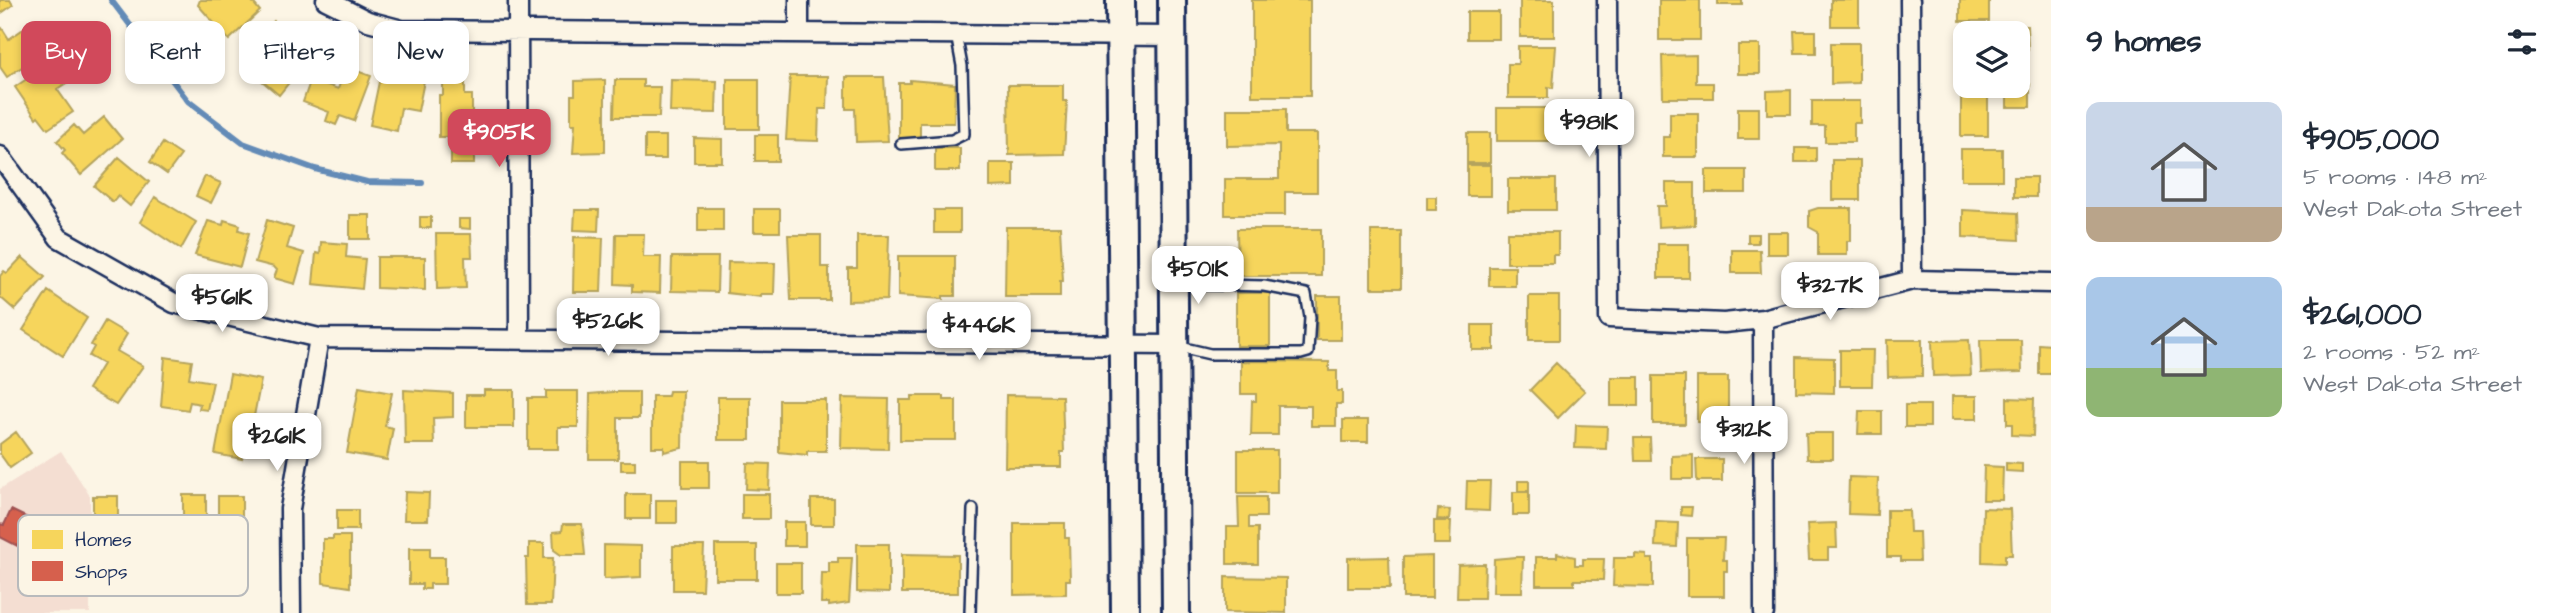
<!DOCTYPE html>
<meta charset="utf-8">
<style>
body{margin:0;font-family:"Architects Daughter",sans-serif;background:#f6f6f7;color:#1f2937;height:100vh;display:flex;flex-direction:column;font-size:26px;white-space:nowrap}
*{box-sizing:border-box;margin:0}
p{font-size:23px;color:#747a83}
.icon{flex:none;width:38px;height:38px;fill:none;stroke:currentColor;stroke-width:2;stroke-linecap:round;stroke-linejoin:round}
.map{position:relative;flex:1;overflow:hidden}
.drawer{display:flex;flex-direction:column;background:#fff;width:525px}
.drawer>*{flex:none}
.hud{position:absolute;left:21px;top:21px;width:665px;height:63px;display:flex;gap:14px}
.controls{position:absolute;left:1953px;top:21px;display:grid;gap:14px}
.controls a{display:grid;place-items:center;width:77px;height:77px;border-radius:14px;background:#fff;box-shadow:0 4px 10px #0003;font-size:35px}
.price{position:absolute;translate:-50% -60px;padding:0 16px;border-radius:14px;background:#fff;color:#222;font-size:23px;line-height:46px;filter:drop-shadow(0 2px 4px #0008)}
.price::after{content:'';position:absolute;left:50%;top:42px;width:21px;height:16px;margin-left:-10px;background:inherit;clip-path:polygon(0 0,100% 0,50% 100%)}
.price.selected{background:#d1495b;color:#fff}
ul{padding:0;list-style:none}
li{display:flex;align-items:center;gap:21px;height:175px;padding:0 35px}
li span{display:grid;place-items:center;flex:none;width:196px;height:140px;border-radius:14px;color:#555}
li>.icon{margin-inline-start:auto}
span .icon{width:84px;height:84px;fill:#fffc;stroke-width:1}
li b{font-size:30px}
h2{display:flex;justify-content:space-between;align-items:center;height:84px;padding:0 35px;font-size:30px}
.pill{padding:0 24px;border-radius:14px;background:#fff;box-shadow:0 4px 10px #0003;font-size:24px;line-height:63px}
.pill.selected{background:#d1495b;color:#fff}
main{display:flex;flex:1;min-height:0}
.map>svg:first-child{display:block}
.built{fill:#f4ded2}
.homes{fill:#f6d55c;stroke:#b4a35d;stroke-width:2}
.shops{fill:#d6604d;stroke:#9e5152;stroke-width:2}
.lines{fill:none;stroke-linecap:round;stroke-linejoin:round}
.stream{stroke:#648bb7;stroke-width:6}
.lane-casing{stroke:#1b2f5e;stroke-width:14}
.street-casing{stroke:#1b2f5e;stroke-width:23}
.secondary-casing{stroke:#1b2f5e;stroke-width:32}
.lane{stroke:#fcf5e5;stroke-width:9}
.street{stroke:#fcf5e5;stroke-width:18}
.secondary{stroke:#fcf5e5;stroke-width:26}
.key{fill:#fcf5e5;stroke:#b8babc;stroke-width:2}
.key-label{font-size:19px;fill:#1b2f5e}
</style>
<main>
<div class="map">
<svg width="2051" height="613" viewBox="0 0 2051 613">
<rect width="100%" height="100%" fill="#fcf5e5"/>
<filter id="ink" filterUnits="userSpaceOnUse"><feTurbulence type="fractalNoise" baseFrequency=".0143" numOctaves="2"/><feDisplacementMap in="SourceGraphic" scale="14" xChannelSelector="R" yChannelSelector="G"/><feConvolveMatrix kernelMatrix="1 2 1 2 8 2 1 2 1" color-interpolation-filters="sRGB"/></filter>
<g filter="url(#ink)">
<path class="built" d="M61,451l29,45v117h-90v-124z"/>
<path class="homes" d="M0,0h10l3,5 -13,9z
M200,0h51l9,11 -31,29 -31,-35z
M1252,0h58v96h-58z
M1520,0h34v37h-34z
M1659,0h41v40h-41z
M1718,0h24v5h-24z
M1831,0h28v26h-28z
M1960,0h29v21h-29z
M1467,12h32v27h-32z
M274,21l37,34 -32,40 -24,-20 18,-22 -15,-12z
M29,25l17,26 -39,26 -7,-10v-37l2,-2 7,11z
M2004,26h23l1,23h-10v-16h-14z
M1794,31h22v22h-21z
M1961,39h4v40h-4z
M1831,43h28v40l-28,1z
M1738,45h22v29h-22z
M1518,46h38l-3,42 -5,-1v11h-40v-34h10z
M1696,55v28h17v15h-50l-1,-42z
M58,67l10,15 -11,7 16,23 -25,17 -10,-13 -2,2 -21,-31 28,-19 4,7z
M346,67l25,9 -17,45 -14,-5 -4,9 -10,-4 3,-9 -26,-10 8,-23 27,10z
M399,76l25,5 -6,30 -17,-3 -4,23 -27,-6 10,-48 18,4z
M790,76h38l-1,33h-8l-1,32 -32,-1z
M846,77h38l4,64 -32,1 -1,-33h-9z
M727,79h32v50h-32z
M605,80v72l-32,1 2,-29h-4v-29h4v-14z
M615,80h28v7h17l-1,30h-45z
M671,80l46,1 -1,32 -46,-1z
M910,80l45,4 -1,39h-34v15h-21v-55h11z
M443,83h22v12h7v42h-33v-42h4z
M2030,84v23h-23v-21z
M1008,85h55v16h4l-3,53 -55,1z
M1791,90v24h-24v-23z
M1961,97h27v39h-27z
M1812,101h48v22h-6v19h-29v-16h-13z
M1497,108h60v33h-60z
M1738,108h21v31h-21z
M1227,109h59v24h31v59h-32v23h-60v-36h54v-34l-52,1z
M1670,113h28v44h-35v-20h7z
M104,117l18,22 -41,36 -19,-22 3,-3 -8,-9 17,-16 9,10z
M1467,133h23v30h-23z
M755,135h23v26h-23z
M645,136h21v23h-21z
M694,138l28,1v23h-28z
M163,143l18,12 -14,19 -17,-12z
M451,145h23v19h-23z
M935,148h25v23h-25z
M1795,148h21v14h-21z
M1961,149h41v31h-41z
M119,157l30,25 -19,24 -12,-10 -5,6 -19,-16z
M1832,160h28v40h-28z
M990,163h24v23l-24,1z
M1467,165h24v31h-24z
M1706,170h40v23h-40z
M205,176l16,7 -10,20 -15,-7z
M2014,177h22v20h-22z
M1508,179h48v31h-48z
M1666,183h29v42l-37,2 -1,-21h9z
M155,197l41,25 -15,27 -41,-27z
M1427,197h9v13h-9z
M698,208h25v23h-25z
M1818,208h33v33h-4v14h-29v-23l-9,-5v-16z
M754,209h26v23h-26z
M575,210h24l-1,21 -24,-1z
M934,210h26v23h-26z
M1963,210l55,3 1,27 -56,-3z
M350,215h20v24h-20z
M420,217h11v11h-11z
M459,219h11v10l-11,-1z
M224,220l16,5 -1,5 10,3 -9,34 -45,-12 13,-34 15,4z
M267,220l26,8 -6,20 17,5 -9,31 -21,-6 3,-8 -3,-3 -19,-5z
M1006,227h54l3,54h-3v16h-55z
M1237,229h84v47h-83z
M1371,231h30v57h-30z
M1507,232h51v23h-5v8h-46z
M1767,232h21v22h-21z
M436,234h35l1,23h-7l1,31 -29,1z
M616,234h28l-1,23h18l-1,36 -28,-1v-7l-17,-1z
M1748,234h10v9h-10z
M788,235h33v32h8v33h-38z
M857,235h32l-2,65 -39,1v-33h9z
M574,237l29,1 -2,54h-28z
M321,242l26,2 -1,13 19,2 -3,30 -49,-5 3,-31 4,1z
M1658,244h31v34h-31z
M1732,250h28l1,23h-29z
M898,256h57v40h-12v3l-45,-3z
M22,257l23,20 -30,33 -15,-13v-21l4,-5 3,2z
M377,257h48v33l-48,-2z
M672,257h46l-1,35 -46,-1z
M728,262l47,1 -1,31h-13v3l-34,-4z
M1489,267h26v19h-26z
M48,291l39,27 -24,38 -40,-26z
M1236,293h34v53h-34z
M1317,296h24v44h-24z
M1529,296h30v44h-30z
M105,321l22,13 -10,17 26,15 -27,39 -28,-16 15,-25 -14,-8 5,-9 -3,-2z
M1472,325h22v25h-22z
M1887,340h35v36l-34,1z
M1969,340l2,35 -38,1 -1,-35z
M1980,340h41l1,32 -41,1z
M2039,344l12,1v29h-12z
M1840,350h33l-1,36h-32z
M165,357l27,4 -3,17 24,4 -6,28 -8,-1 1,-5 -10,-2 -2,8 -27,-4z
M1796,357l38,1v35l-38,-1z
M1241,361l88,1v9h8v20h5v13h-6v22h-25v-20h-33v29h-27l1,-34h4v-7h-15z
M1556,363l29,28 -27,27 -28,-28z
M230,374l31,6 -12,62 -4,-1 -3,18 -27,-5z
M1653,376h32v48h-32z
M1611,377h28v29h-28z
M1697,377h31v46l-31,-1z
M359,387l33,6 -7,33 8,2 -6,32 -40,-7z
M404,390l49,3v24l-20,1 1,26h-29z
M484,390h30v37h-48v-32h18z
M546,391h32v36h-20v22h-30v-51h18z
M669,391h14l-1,57 -18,4v-5h-12v-51h16z
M613,392h26v26h-21v41h-29l1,-65z
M1006,395l56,1 2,56h-3v15h-56z
M912,396h32v4h12v40h-56v-40h12z
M1952,396h25v23h-25z
M718,397h32v43h-32z
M842,398l47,1 -1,50 -47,-1z
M2007,398l27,1 -1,37 -21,-1v-11h-5z
M779,400h47v51h-19v4l-28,-3z
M1905,405h25v22h-25z
M1859,411h23v23h-24z
M1343,420h25v22h-25z
M1576,425l31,1 -1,23 -31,-1z
M16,432l15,21 -21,15 -10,-14v-10z
M1806,433h27v26h-26z
M1634,438h16l1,23h-16z
M1238,450h39v43h-39z
M1693,455v24h-21v-23z
M1696,459h26v22h-25z
M621,461h14v9h-14z
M682,461h27v27h-27z
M747,463l23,1 -1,26 -23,-1z
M2006,463l16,1v8l-16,-1z
M1984,466l19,1 -1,33h-19z
M1849,477l29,1 -1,37 -29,-1z
M1467,481h23l-1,30 -23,-1z
M1518,481h11v10h-11z
M405,492l24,1 -1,27h-24z
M1513,492h16v23h-16z
M626,494h24v25h-24z
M742,494h27v25h-27z
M183,495h23v24h-23z
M93,496h25v25h-25z
M218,496h24v27h-24z
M1238,497h28v20h-17v11h9v36h-31v-37h12z
M811,499h23v26h-23z
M656,500h21v23h-21z
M1681,507h11l-1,9 -10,-1z
M1983,508l27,1 2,46h-7v8l-23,-1z
M1438,509l12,1 -1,10 -12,-1z
M337,510h21v20h-21z
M1887,510h22l1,22h9l1,29h-19v-4h-14z
M1434,521h17l-1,23h-16z
M784,522h21v24h-21z
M1656,522l22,1 -1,24 -22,-1z
M1014,523h51v15h4l1,42h-4v14l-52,1z
M1836,523l1,25h-9v12h-19l-2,-36z
M563,524h19l3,31h-24l-7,-5 -1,-18 9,-1z
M333,536h17v51l-27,-4v-44h10z
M1687,538h37l-1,22h4v11h-3v25h-37z
M529,543h15v15h9l-2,47h-24l-1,-47h3z
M857,544h32v49l-32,-1z
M604,545l37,1v31l-37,2z
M715,545h42v34h-42z
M673,546h31l-2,44h-29z
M409,548h21v9h15v27h-15v5h-8v-5h-13z
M1557,553l18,4v8h8v-6h21l-1,21h-29v5h-38v-28h21z
M902,554l56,1v38h-56z
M1635,554l12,1v4h6v28l-40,-1 1,-28h21z
M1432,556v42h-29v-41z
M1389,557l1,31h-42v-30z
M1516,557h7l-1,35h-29l1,-33z
M838,558h14l-3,45 -20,3v-3h-8l1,-30h7v-11h9z
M776,563h25v30h-25z
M1478,564h7l-1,34h-27l1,-33z
M1225,577l61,1v35l-61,-1z"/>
<path class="shops" d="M11,510l37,18 -11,28 -37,-19v-13l4,1z"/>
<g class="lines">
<path class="stream" d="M111,0l77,101 55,42 72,26 52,13 55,1"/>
<g class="lane-casing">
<path id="lane" d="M901,144l51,-4 12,-6 -2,-68 -6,-32
M1176,346l34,8h91l7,-2 2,-35 -4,-23 -42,-8 -87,-2
M970,613l3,-104"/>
</g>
<g class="street-casing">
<path id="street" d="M326,0l42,21 34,9 770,6
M518,0l1,338
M799,0v33
M1607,0l2,318 115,5 39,-4 149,-39 139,3
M1910,0l2,280
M0,156l59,82 115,65 145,35 855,7
M1763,319l1,294
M291,613l-1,-104 29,-171"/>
</g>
<g class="secondary-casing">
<path id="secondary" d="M1120,0l5,613
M1172,0l4,613"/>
</g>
<use href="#lane" class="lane"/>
<use href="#street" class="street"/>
<use href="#secondary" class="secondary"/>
</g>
</g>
<rect x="18" y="515" width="230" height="81" rx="10" class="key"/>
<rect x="32" y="530" width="31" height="19" fill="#f6d55c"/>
<rect x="32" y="561" width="31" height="20" fill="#d6604d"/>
<g class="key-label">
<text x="75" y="546">Homes</text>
<text x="75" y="578">Shops</text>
</g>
</svg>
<div class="controls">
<a><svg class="icon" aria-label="layers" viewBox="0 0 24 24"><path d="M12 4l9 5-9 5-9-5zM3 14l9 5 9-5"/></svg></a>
</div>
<b class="price" style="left:1589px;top:159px">$981K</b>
<b class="price selected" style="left:499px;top:169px">$905K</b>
<b class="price" style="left:1198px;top:306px">$501K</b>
<b class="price" style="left:1830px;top:322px">$327K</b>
<b class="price" style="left:222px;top:334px">$561K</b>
<b class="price" style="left:608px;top:358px">$526K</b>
<b class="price" style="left:979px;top:362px">$446K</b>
<b class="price" style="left:1744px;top:466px">$312K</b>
<b class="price" style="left:277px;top:473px">$261K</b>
<div class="hud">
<a class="pill selected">Buy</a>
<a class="pill">Rent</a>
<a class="pill">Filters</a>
<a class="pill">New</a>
</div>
</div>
<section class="drawer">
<h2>9 homes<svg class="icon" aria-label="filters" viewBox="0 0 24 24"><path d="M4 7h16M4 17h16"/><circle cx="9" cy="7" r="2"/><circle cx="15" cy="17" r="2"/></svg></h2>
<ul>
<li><span style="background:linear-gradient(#c9d6e8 75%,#b9a48a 0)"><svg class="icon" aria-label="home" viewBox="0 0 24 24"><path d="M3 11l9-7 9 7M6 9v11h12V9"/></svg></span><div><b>$905,000</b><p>5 rooms · 148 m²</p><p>West Dakota Street</p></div></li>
<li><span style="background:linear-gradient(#a9c7e8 65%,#8fb573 0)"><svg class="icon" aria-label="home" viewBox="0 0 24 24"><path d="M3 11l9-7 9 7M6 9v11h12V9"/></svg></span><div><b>$261,000</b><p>2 rooms · 52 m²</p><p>West Dakota Street</p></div></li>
</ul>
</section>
</main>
